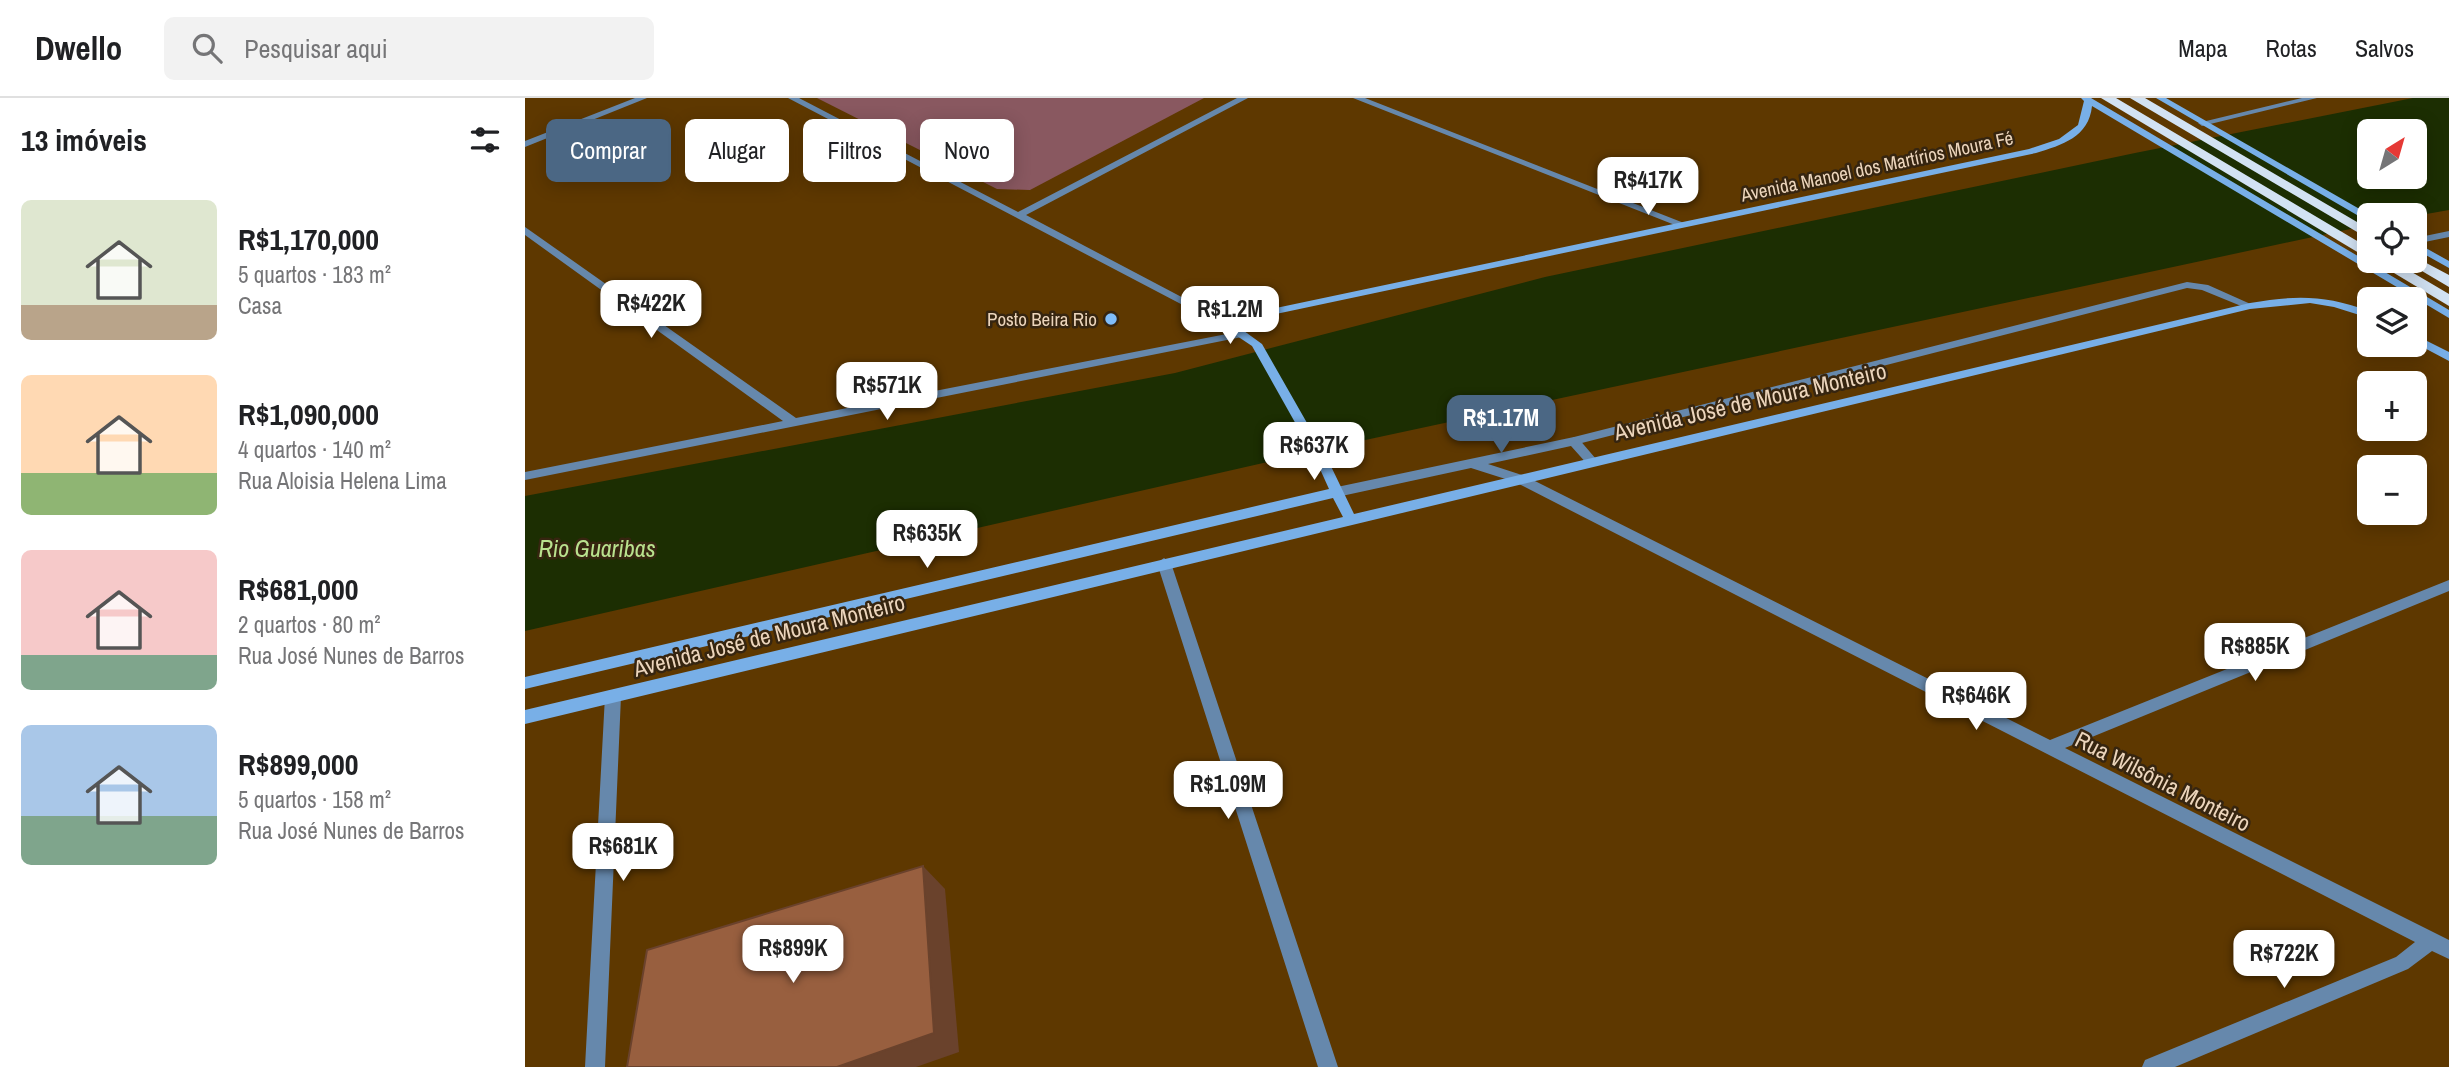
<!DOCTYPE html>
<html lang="pt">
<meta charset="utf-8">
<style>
body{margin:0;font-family:"Archivo Narrow",sans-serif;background:#f2f2f2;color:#202124;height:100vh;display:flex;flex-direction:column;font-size:26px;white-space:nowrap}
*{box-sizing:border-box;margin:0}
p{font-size:23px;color:#757577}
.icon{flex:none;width:38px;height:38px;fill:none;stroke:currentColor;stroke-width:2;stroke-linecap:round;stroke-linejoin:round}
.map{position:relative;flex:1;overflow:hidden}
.panel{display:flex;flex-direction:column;background:#fff;width:525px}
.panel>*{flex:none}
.hud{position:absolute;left:21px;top:21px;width:665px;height:63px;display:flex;gap:14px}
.needle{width:46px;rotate:37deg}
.fabs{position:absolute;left:1832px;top:21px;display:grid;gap:14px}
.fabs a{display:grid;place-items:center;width:70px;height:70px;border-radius:10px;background:#fff;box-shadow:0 4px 18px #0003;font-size:35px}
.price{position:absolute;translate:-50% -60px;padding:0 16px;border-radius:14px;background:#fff;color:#222;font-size:23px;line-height:46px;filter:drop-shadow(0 2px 4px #0008)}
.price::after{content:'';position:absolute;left:50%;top:42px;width:21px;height:16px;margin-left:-10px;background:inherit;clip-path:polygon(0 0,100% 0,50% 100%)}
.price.selected{background:#4b6784;color:#fff}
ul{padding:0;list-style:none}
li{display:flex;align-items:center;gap:21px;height:175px;padding:0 21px}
li span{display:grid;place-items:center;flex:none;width:196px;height:140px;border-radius:10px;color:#555}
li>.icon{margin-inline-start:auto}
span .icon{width:84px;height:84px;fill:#fffc;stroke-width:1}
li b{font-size:30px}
h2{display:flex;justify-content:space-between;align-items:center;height:84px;padding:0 21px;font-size:30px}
.tag{padding:0 24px;border-radius:10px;background:#fff;box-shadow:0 4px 18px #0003;font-size:24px;line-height:63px}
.tag.selected{background:#4b6784;color:#fff}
header{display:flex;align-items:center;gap:42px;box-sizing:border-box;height:98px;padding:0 35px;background:#fff;border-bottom:2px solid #e0e0e0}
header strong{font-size:33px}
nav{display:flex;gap:38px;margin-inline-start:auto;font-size:24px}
.search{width:490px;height:63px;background:#f2f2f2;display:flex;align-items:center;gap:18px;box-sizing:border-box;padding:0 24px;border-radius:10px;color:#757577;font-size:26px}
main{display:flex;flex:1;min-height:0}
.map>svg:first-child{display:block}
.green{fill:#895860}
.water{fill:#1c2e02;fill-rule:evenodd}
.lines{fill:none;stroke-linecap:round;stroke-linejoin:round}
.lane{fill:#6688ac;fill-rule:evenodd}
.street{fill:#6688ac;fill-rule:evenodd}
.secondary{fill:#78afe7;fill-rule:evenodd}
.highway{fill:#d2e2f3;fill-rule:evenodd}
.shaded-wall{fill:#6a422c}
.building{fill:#985f3f;stroke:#6a422c;stroke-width:2}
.poi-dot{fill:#80bdfa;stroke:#362510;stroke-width:2.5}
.labels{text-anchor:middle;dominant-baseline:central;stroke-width:5;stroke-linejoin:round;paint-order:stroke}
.far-street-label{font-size:19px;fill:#ecd5bc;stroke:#362510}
.far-poi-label{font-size:19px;fill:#ecd5bc;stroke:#362510;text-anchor:end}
.street-label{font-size:23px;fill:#ecd5bc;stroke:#362510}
.water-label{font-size:24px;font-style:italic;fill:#b9e28e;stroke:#362510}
</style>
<header>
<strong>Dwello</strong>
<div class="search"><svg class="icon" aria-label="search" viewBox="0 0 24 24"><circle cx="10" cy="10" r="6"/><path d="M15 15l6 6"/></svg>Pesquisar aqui</div>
<nav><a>Mapa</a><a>Rotas</a><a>Salvos</a></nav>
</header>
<main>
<section class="panel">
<h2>13 imóveis<svg class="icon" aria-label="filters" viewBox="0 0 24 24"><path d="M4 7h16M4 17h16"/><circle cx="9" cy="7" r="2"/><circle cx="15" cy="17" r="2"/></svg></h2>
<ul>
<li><span style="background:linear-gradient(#dfe7d0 75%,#b9a48a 0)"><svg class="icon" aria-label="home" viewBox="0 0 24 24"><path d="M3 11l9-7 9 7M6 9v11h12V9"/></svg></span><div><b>R$1,170,000</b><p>5 quartos · 183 m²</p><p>Casa</p></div></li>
<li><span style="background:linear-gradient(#ffd9b3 70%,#8fb573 0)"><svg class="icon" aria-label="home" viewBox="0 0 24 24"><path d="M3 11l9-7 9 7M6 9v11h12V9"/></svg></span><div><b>R$1,090,000</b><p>4 quartos · 140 m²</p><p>Rua Aloisia Helena Lima</p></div></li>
<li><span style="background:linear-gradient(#f6c9c9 75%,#7fa58c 0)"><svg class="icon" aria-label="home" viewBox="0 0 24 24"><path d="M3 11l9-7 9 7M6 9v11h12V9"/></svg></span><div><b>R$681,000</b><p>2 quartos · 80 m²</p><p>Rua José Nunes de Barros</p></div></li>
<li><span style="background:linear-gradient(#a9c7e8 65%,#7fa58c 0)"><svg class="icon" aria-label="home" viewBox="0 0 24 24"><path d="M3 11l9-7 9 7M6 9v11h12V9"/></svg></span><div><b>R$899,000</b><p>5 quartos · 158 m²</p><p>Rua José Nunes de Barros</p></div></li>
</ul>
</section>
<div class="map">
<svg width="1924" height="969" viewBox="0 0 1924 969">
<rect width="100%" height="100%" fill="#5e3800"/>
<path class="green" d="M292,0h387l-174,92 -33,-1z"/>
<path class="water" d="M1888,0h36v112l-34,6 -46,-1v10l-1027,220 -817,186v-135l650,-123 370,-96 590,-124zM1844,33h46v46h-46z"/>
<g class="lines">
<path class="lane" d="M1662,184l21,3 47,21 -1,2h-8l-44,-18 -15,-2 -613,157 -6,-4 6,-4z"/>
<path class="street" d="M110,0h12l-122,49v-6z
M263,0h11l219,114 219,-114h11l-222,117 203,107 -2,2h-8z
M828,0h12l324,127 -9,2z
M1777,0h15l-115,28 -4,-3z
M0,129l271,191 446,-87 6,3 -6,3 -717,143v-8l258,-51 -258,-186z
M1924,133v6l-34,7v-6z
M1049,339l4,1 18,21 2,3 -2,3h-8l-17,-19 -83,18 37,12 525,264 399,-160v11l-384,157 384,192v19l-17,-8 -24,18 -233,98h-33l3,-7 251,-103 19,-15 -900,-460 -44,-14 -134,29 -6,-5 6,-5z
M639,460l7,5 167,504h-20l-161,-504z
M88,592l5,1 3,5 -16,371h-20l20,-371 3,-5z"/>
<path class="secondary" d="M1556,0h10l358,212v8l-357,-212c-3,31 -30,39 -56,47l-803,170 29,21 65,114 27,56 896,-211c46,-8 75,-8 119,8v7l-35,-11 -24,-4 -60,6 -1725,415v-14l818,-193 -10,-19 -808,191v-12l804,-188 -14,-31 -63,-112 -33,-22v-4l810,-171 30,-10 19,-14 6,-24z
M1631,0h10l204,117 -1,7z
M1890,144l34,19v7l-34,-19z
M1890,237l34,17v9l-34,-18z"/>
<path class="highway" d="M1576,0h15l253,150v11z
M1605,0h15l224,131v10z
M1890,159l34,18v12l-44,-26h10z
M1849,163h19l56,33v12z"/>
</g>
<path class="shaded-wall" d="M398,768l22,23 14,163 -43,15h-79z"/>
<path class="building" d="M398,768l11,167 -97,34h-210l20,-117z"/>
<circle class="poi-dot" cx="586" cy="221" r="7"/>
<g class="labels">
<g class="far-street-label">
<text transform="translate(1352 68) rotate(-12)">Avenida Manoel dos Martírios Moura Fé</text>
</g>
<g class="far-poi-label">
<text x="572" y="221">Posto Beira Rio</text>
</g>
<g class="street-label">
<text transform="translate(1225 303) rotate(-13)">Avenida José de Moura Monteiro</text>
<text transform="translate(244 537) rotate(-14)">Avenida José de Moura Monteiro</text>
<text transform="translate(1638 683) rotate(27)">Rua Wilsônia Monteiro</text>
</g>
<g class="water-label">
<text x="72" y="450">Rio Guaribas</text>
</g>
</g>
</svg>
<div class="fabs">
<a><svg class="needle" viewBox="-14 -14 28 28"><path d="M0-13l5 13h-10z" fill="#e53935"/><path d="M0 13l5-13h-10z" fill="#757577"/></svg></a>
<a><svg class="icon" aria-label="locate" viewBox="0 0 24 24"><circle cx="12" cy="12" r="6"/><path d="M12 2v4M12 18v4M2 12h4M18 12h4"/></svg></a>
<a><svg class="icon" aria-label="layers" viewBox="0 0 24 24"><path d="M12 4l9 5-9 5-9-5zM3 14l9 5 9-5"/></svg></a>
<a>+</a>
<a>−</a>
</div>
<b class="price" style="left:1123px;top:119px">R$417K</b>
<b class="price" style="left:126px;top:242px">R$422K</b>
<b class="price" style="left:705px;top:248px">R$1.2M</b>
<b class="price" style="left:362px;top:324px">R$571K</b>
<b class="price selected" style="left:976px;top:357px">R$1.17M</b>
<b class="price" style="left:789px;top:384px">R$637K</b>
<b class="price" style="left:402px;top:472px">R$635K</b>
<b class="price" style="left:1730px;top:585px">R$885K</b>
<b class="price" style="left:1451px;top:634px">R$646K</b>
<b class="price" style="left:703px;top:723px">R$1.09M</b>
<b class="price" style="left:98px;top:785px">R$681K</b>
<b class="price" style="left:268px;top:887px">R$899K</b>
<b class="price" style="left:1759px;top:892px">R$722K</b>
<div class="hud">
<a class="tag selected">Comprar</a>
<a class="tag">Alugar</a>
<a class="tag">Filtros</a>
<a class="tag">Novo</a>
</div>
</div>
</main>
